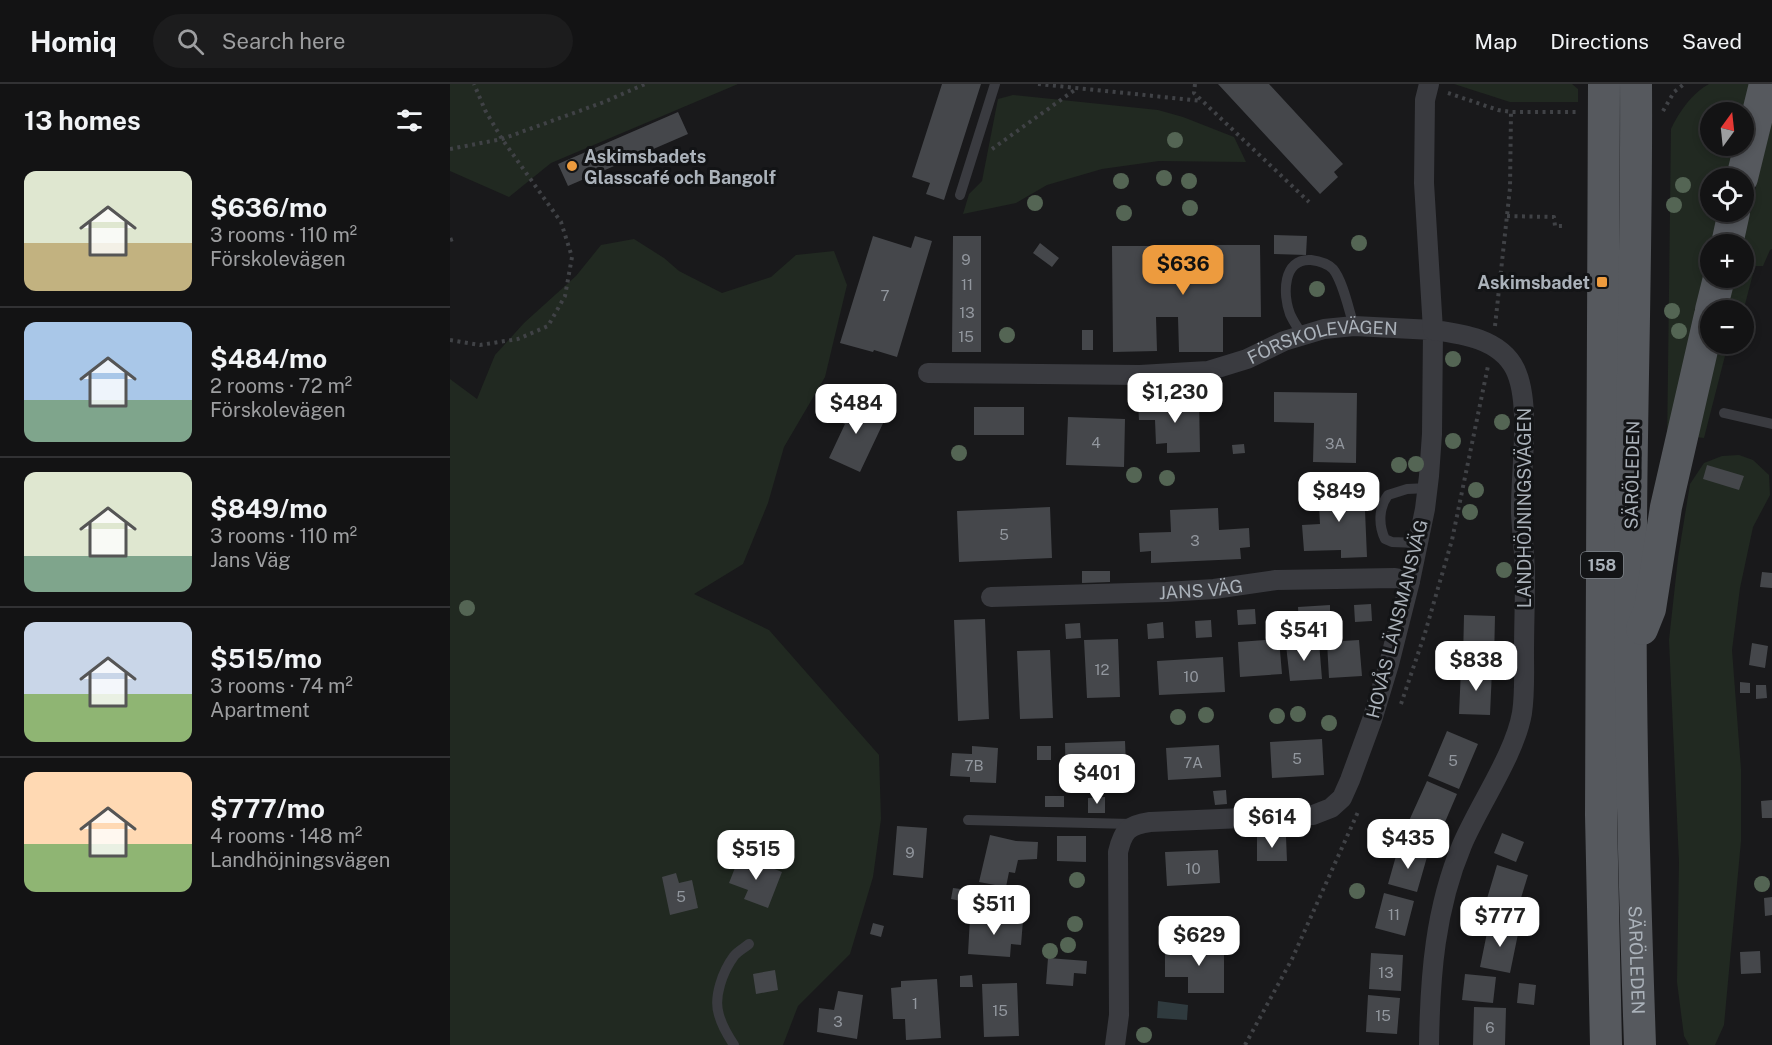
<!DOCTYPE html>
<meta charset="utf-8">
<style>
body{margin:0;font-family:"Public Sans",sans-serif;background:#1c1c1d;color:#f1f3f6;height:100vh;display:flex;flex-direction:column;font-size:22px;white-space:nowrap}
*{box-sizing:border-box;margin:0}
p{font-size:20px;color:#9d9ea0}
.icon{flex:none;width:33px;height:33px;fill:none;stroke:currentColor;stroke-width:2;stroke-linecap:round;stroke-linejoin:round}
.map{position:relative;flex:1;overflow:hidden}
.side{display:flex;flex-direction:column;background:#131314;width:450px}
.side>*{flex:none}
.needle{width:39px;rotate:15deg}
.tools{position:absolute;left:1250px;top:18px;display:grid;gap:12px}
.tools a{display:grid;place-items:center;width:54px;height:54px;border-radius:50%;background:#131314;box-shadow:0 3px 9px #0003,0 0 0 2px #323234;font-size:30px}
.price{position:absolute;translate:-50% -51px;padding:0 14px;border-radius:12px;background:#fff;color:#222;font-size:20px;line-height:39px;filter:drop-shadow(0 2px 3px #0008)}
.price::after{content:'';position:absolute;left:50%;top:36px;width:18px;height:14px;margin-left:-9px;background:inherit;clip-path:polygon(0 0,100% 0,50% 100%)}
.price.on{background:#ed9b3e;color:#111}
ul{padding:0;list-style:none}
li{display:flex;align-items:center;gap:18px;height:150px;padding:0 24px}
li+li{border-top:2px solid #323234}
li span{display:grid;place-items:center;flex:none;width:168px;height:120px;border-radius:12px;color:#555}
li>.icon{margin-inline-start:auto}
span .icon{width:72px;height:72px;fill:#fffc;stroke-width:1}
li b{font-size:26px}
h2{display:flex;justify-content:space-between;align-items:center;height:72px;padding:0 24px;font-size:26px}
header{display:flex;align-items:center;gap:36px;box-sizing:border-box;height:84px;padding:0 30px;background:#131314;border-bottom:2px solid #323234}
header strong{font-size:28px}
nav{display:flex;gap:33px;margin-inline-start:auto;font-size:21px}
.search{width:420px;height:54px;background:#1c1c1d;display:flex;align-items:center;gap:15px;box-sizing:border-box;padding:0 21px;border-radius:33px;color:#9d9ea0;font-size:22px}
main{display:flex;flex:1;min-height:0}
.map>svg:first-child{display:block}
.green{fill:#212921;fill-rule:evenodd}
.water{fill:#2f3a3e}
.building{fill:#45474b}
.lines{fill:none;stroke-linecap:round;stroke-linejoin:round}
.path{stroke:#404246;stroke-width:4;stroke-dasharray:3 4.5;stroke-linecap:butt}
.service{stroke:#3a3b40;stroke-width:10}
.minor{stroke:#3a3b40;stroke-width:20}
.primary{stroke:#56595e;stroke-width:32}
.tree{fill:#546554}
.poi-dot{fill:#ed9b3e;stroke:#131416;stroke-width:2}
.labels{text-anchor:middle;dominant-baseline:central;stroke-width:6;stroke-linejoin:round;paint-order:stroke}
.number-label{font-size:15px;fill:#92979e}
.shield{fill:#131416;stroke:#7d8389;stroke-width:1.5}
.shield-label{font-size:16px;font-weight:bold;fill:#abb2ba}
.poi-label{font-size:18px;font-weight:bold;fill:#abb2ba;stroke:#131416;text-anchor:start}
.street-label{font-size:18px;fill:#abb2ba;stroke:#131416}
</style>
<header>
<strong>Homiq</strong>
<div class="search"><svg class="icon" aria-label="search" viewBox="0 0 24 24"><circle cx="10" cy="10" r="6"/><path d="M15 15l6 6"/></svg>Search here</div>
<nav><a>Map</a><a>Directions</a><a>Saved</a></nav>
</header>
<main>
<section class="side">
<h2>13 homes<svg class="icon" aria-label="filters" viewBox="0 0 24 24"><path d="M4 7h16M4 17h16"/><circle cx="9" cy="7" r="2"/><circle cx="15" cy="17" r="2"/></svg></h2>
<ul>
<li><span style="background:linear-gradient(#dfe7d0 60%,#c2b280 0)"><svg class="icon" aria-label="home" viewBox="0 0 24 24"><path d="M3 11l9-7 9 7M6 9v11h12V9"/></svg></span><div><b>$636/mo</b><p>3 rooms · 110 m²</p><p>Förskolevägen</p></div></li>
<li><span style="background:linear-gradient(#a9c7e8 65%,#7fa58c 0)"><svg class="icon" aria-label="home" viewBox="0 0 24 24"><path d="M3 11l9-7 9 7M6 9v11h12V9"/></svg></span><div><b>$484/mo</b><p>2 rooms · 72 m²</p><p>Förskolevägen</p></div></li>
<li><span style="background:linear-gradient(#dfe7d0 70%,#7fa58c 0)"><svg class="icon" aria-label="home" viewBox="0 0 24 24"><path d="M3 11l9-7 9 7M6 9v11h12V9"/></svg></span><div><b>$849/mo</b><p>3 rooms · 110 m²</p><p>Jans Väg</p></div></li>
<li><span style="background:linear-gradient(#c9d6e8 60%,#8fb573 0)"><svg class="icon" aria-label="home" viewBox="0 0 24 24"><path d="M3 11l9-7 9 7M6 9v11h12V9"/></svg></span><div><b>$515/mo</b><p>3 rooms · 74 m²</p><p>Apartment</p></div></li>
<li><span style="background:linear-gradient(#ffd9b3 60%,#8fb573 0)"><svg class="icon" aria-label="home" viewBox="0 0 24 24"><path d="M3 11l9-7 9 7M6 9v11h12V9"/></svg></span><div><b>$777/mo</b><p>4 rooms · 148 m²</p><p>Landhöjningsvägen</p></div></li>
</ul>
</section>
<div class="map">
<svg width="1322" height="961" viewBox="0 0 1322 961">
<rect width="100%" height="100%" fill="#19191b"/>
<path class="green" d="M0,0h288l-187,79 -42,34 -59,-26z
M1004,0h118l6,5v13h-68z
M1259,0h47l-1,15 -20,79h-25v34h17l-8,32h-9v34l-43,173 4,-322c8,-17 21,-36 38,-45zM1260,28h33v34h-33z
M563,11l145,15 25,7 51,20 12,25 -87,-1 -57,8 -55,16 -31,18 -53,11 6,-20 13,-13 16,-82z
M1322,36v129l-2,1 -7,16h-8l-12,46 -17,-2 8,-32h9l-1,-34z
M184,155l30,19 15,13 43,22 49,-16 25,-22 38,-4 13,34 -22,92 -41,70 -16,56 -25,61 -49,30 75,36 110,125 2,64 -8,58 -23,77 -52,52 -15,39h-333v-666l27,20 18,-44 29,-32 52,-47 25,-31z
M1268,260h10l-24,94 -8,-1z
M1289,371l14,5 16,15 1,20 -17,32 -13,61 -8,62 9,119v72l-17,184 -9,20h-26l-5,-9 -7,-54 2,-120 -10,-222 9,-82 12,-74 14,-21 18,-7z"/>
<path class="water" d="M708,917l30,4 -1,15 -30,-2z"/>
<path class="building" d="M492,0h39l-37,116 -18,-6 4,-11 -18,-6z
M768,0h51l74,80 -9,8 4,5 -18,17z
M228,28l10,22 -120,52 -10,-22z
M824,151l33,1 -1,19 -32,-1z
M423,152l38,12 4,-12 17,5 -35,116 -23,-7 -1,2 -33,-9z
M503,152h28v116h-29z
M590,159l19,15 -7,9 -19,-14z
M742,161h68l1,72h-38v35h-44l-1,-35h-22l1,34 -44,1 -1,-106h49v31l31,-1z
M632,246h11v20h-11z
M824,308l83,1 -1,70 -43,-1 1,-39 -40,-1z
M396,314l40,19 -26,55 -31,-14 16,-34 -9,-4z
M749,316l1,52 -33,1v-10l-11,1 -1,-24h-16l-1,-17z
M524,323h50v28h-50z
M618,333l57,2 -1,48 -58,-2z
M794,360l1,9 -12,1 -1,-9z
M1257,381l37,11 -5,14 -36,-11z
M914,403l3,70 -26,1v-8l-37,1 -2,-26 18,-1 -2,-35z
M600,423l2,51 -93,4 -2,-51z
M768,424l1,22 30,-2 1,19 -10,1 1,11 -90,4v-12l-11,1 -1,-19 32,-1 -1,-22z
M632,487h28v11l-28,1z
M1312,488l10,1v15l-12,-1z
M921,520l1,17 -17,1 -1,-17z
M880,521v17l-31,1 -1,-16z
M805,525l1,15 -18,1 -1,-15z
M1014,531l31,1 -1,45 -31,-1z
M535,535l4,100 -31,2 -4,-101z
M761,536l1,17 -16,1 -1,-17z
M713,538l1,16 -16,1 -1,-15z
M630,539l1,15 -15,1 -1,-15z
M668,555l2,58 -33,1 -3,-58z
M829,555l3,35 -42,3 -2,-35z
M909,556l3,36 -33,2 -2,-36z
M869,558l3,37 -32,2 -4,-36z
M1302,559l16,3 -3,22 -16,-3z
M600,566l3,68 -33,1 -3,-68z
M773,573l2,35 -66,3 -2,-34z
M1011,585l31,1 -2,45 -31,-1z
M1290,598l10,1v10h-10z
M1306,601h10l1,13 -11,1z
M997,647l31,13 -19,45 -31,-13z
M872,655l2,36 -52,3 -2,-36z
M675,657l1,24 -25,1 1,17 -36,1 -1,-41z
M769,661l2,32 -53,3 -2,-32z
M522,662l26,2 -2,35 -26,-1v-5l-20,-1 2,-23 20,1z
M587,662h14v14h-14z
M977,697l30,13 -18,42 -31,-13z
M776,706l1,14 -12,1 -2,-14z
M595,712h19v11h-19z
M655,713v16h-17v-15z
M1322,716v18h-10l-1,-17z
M447,742l30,2 -4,50 -30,-3z
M1052,749l22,9 -8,20 -22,-9z
M540,751l26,6 22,1 -1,17 -19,1 -3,13 -6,-1 -3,15 -27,-5z
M607,752h29v26l-29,-1z
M807,753h29l1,24h-30z
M948,765l29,8 -10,35 -29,-8z
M768,766l2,33 -53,3 -2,-34z
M290,771l42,17 -14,36 -24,-9 4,-9 -19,-7z
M1047,781l31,10 -14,46 -31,-9z
M226,789l3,10 13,-3 6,28 -28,7 -8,-38z
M503,804l15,2 -2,12 -15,-3z
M934,809l30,8 -9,35 -30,-8z
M1322,813v18l-7,1 -1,-18z
M520,833l53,3 -2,25 -10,-1 -1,13 -42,-3z
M423,839l11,3 -3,11 -11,-3z
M1039,839l30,6 -9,44 -30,-6z
M744,857h30v52h-36v-16h-23v-26h29z
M1310,867l1,22 -20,1 -1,-22z
M921,869l32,2 -2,36 -32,-2z
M598,874l39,3 -1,13 -12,-1 -1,13 -27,-2z
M325,886l3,20 -22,4 -3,-20z
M1015,890l31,3 -3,26 -31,-3z
M522,891l1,12h-13v-11z
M487,895l4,59 -35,2 -1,-21h-12l-2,-31 10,-1v-6z
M567,899l2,53 -35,1 -2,-53z
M1069,899l17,2 -2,20 -17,-2z
M388,907l25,4 -6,44 -40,-7 2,-24 15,2z
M918,911l32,3 -3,36 -31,-2z
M1024,923l32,1 -1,37h-32z"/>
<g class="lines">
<path class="path" d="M588,0l164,17
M745,0l-1,9 115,109
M998,9l50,17 13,2h68
M1213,27l11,-19 10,-8
M0,65l52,-10 102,-37 41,-18
M542,65l84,-60
M1057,132l47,1 1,9h11
M0,156l3,-1
M1045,242l15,-138 1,-76
M0,256l30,5 38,-6 30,-13 17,-30 7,-39 -11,-35 -59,-83 -17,-29 -11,-26
M951,620l24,-71 27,-93 36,-174
M795,961l47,-86 66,-147"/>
<path class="service" d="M510,111l35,-111
M852,251c-4,-7 -9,-14 -12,-21 -7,-19 -8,-56 21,-54 8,1 17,4 22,9 10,12 16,42 21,57
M1274,329l48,11
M968,459l-26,-1 -7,-3c-7,-15 -6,-32 3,-44l19,-6 21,-1
M518,736l164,4
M284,961c-6,-9 -12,-19 -15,-30 -6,-18 4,-44 15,-59 4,-5 10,-8 15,-12"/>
<g class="minor">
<path id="s1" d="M478,289l212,2 68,-4 39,-12 37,-18 40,-12 30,-3 79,4 -1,104 -3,42 -4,33 -15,72 -21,83 -17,56 -22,60 -8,18 -11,10 -18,7 -163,7c-22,3 -27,9 -32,30l1,163 -4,30"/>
<path id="s2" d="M541,513l175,-5 48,-3 62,-9 119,-2 15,3"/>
<path d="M979,961c1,-69 6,-136 33,-200 17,-40 53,-91 60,-132 3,-20 2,-40 2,-59 0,-26 1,-52 1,-77 0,-22 -3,-43 -4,-64 -1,-39 11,-110 -6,-144 -15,-30 -52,-35 -82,-39l-9,-147 1,-83 4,-16"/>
</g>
<g class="primary">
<path d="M1154,0l-3,731 5,230"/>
<path id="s3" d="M1186,0c1,147 -4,293 -5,439 -2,174 3,348 9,522"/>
<path d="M1292,94l23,-94"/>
<path d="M1277,160l7,-32"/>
<path d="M1261,226l8,-32"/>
<path d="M1192,545l8,-20 16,-102 44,-192"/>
</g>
</g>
<g class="tree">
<circle cx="725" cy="56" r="8"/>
<circle cx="714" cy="94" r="8"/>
<circle cx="671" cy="97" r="8"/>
<circle cx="739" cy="97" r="8"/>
<circle cx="1233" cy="101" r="8"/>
<circle cx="585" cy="119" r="8"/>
<circle cx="1224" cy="121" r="8"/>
<circle cx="740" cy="124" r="8"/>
<circle cx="674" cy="129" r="8"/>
<circle cx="909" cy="159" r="8"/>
<circle cx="867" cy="205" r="8"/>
<circle cx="1222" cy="227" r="8"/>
<circle cx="1229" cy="247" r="8"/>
<circle cx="557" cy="251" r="8"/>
<circle cx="1003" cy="275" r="8"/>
<circle cx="1052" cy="338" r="8"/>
<circle cx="1003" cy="357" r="8"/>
<circle cx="509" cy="369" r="8"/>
<circle cx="966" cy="380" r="8"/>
<circle cx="949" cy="381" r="8"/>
<circle cx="684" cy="391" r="8"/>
<circle cx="717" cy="394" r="8"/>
<circle cx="1026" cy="406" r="8"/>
<circle cx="1020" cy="428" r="8"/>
<circle cx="1054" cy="486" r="8"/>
<circle cx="17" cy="524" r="8"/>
<circle cx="848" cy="630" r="8"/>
<circle cx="756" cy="631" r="8"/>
<circle cx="827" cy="632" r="8"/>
<circle cx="728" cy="633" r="8"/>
<circle cx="879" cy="639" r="8"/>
<circle cx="627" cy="796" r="8"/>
<circle cx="1312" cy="800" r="8"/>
<circle cx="907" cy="807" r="8"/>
<circle cx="625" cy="840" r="8"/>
<circle cx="618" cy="861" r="8"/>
<circle cx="600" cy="867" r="8"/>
<circle cx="694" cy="951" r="8"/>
</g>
<g class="poi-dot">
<circle cx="122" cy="82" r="6"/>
<rect x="1146" y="192" width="12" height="12" rx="3"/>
</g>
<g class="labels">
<g class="number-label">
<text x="516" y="175">9</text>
<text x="517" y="200">11</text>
<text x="435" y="211">7</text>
<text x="517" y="228">13</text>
<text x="516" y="252">15</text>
<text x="646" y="358">4</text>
<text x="885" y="359">3A</text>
<text x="554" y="450">5</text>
<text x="745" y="456">3</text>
<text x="652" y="585">12</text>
<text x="741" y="592">10</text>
<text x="847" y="674">5</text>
<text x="1003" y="676">5</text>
<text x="743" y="678">7A</text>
<text x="524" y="681">7B</text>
<text x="460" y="768">9</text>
<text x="743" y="784">10</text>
<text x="231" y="812">5</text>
<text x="944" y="830">11</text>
<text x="936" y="888">13</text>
<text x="465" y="919">1</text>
<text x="550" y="926">15</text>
<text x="933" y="931">15</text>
<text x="388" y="937">3</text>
<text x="1040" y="943">6</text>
</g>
<rect class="shield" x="1131" y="468" width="42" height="26" rx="4.5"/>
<g class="shield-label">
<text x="1152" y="481">158</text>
</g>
<g class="poi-label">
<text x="134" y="72">Askimsbadets<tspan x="134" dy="21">Glasscafé och Bangolf</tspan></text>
<text x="1140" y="198" text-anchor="end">Askimsbadet</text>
</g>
<g class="street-label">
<text stroke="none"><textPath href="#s1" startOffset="400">FÖRSKOLEVÄGEN</textPath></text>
<text transform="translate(1182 391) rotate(-89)">SÄRÖLEDEN</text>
<text transform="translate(1074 424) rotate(-90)">LANDHÖJNINGSVÄGEN</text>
<text stroke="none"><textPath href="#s2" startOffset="210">JANS VÄG</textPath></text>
<text transform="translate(947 535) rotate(-76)">HOVÅS LÄNSMANSVÄG</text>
<text stroke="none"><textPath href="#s3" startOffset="876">SÄRÖLEDEN</textPath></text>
</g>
</g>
</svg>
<div class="tools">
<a><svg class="needle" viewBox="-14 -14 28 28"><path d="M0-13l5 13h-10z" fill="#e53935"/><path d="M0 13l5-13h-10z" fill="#9d9ea0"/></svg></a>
<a><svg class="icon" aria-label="locate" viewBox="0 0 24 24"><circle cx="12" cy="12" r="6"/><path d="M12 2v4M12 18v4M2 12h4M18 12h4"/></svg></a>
<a>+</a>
<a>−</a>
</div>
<b class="price on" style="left:733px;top:212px">$636</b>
<b class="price" style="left:725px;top:340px">$1,230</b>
<b class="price" style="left:406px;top:351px">$484</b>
<b class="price" style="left:889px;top:439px">$849</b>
<b class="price" style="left:854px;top:578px">$541</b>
<b class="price" style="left:1026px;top:608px">$838</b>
<b class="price" style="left:647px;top:721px">$401</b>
<b class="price" style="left:822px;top:765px">$614</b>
<b class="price" style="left:958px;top:786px">$435</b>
<b class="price" style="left:306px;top:797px">$515</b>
<b class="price" style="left:544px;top:852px">$511</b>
<b class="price" style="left:1050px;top:864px">$777</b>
<b class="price" style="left:749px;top:883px">$629</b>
</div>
</main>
